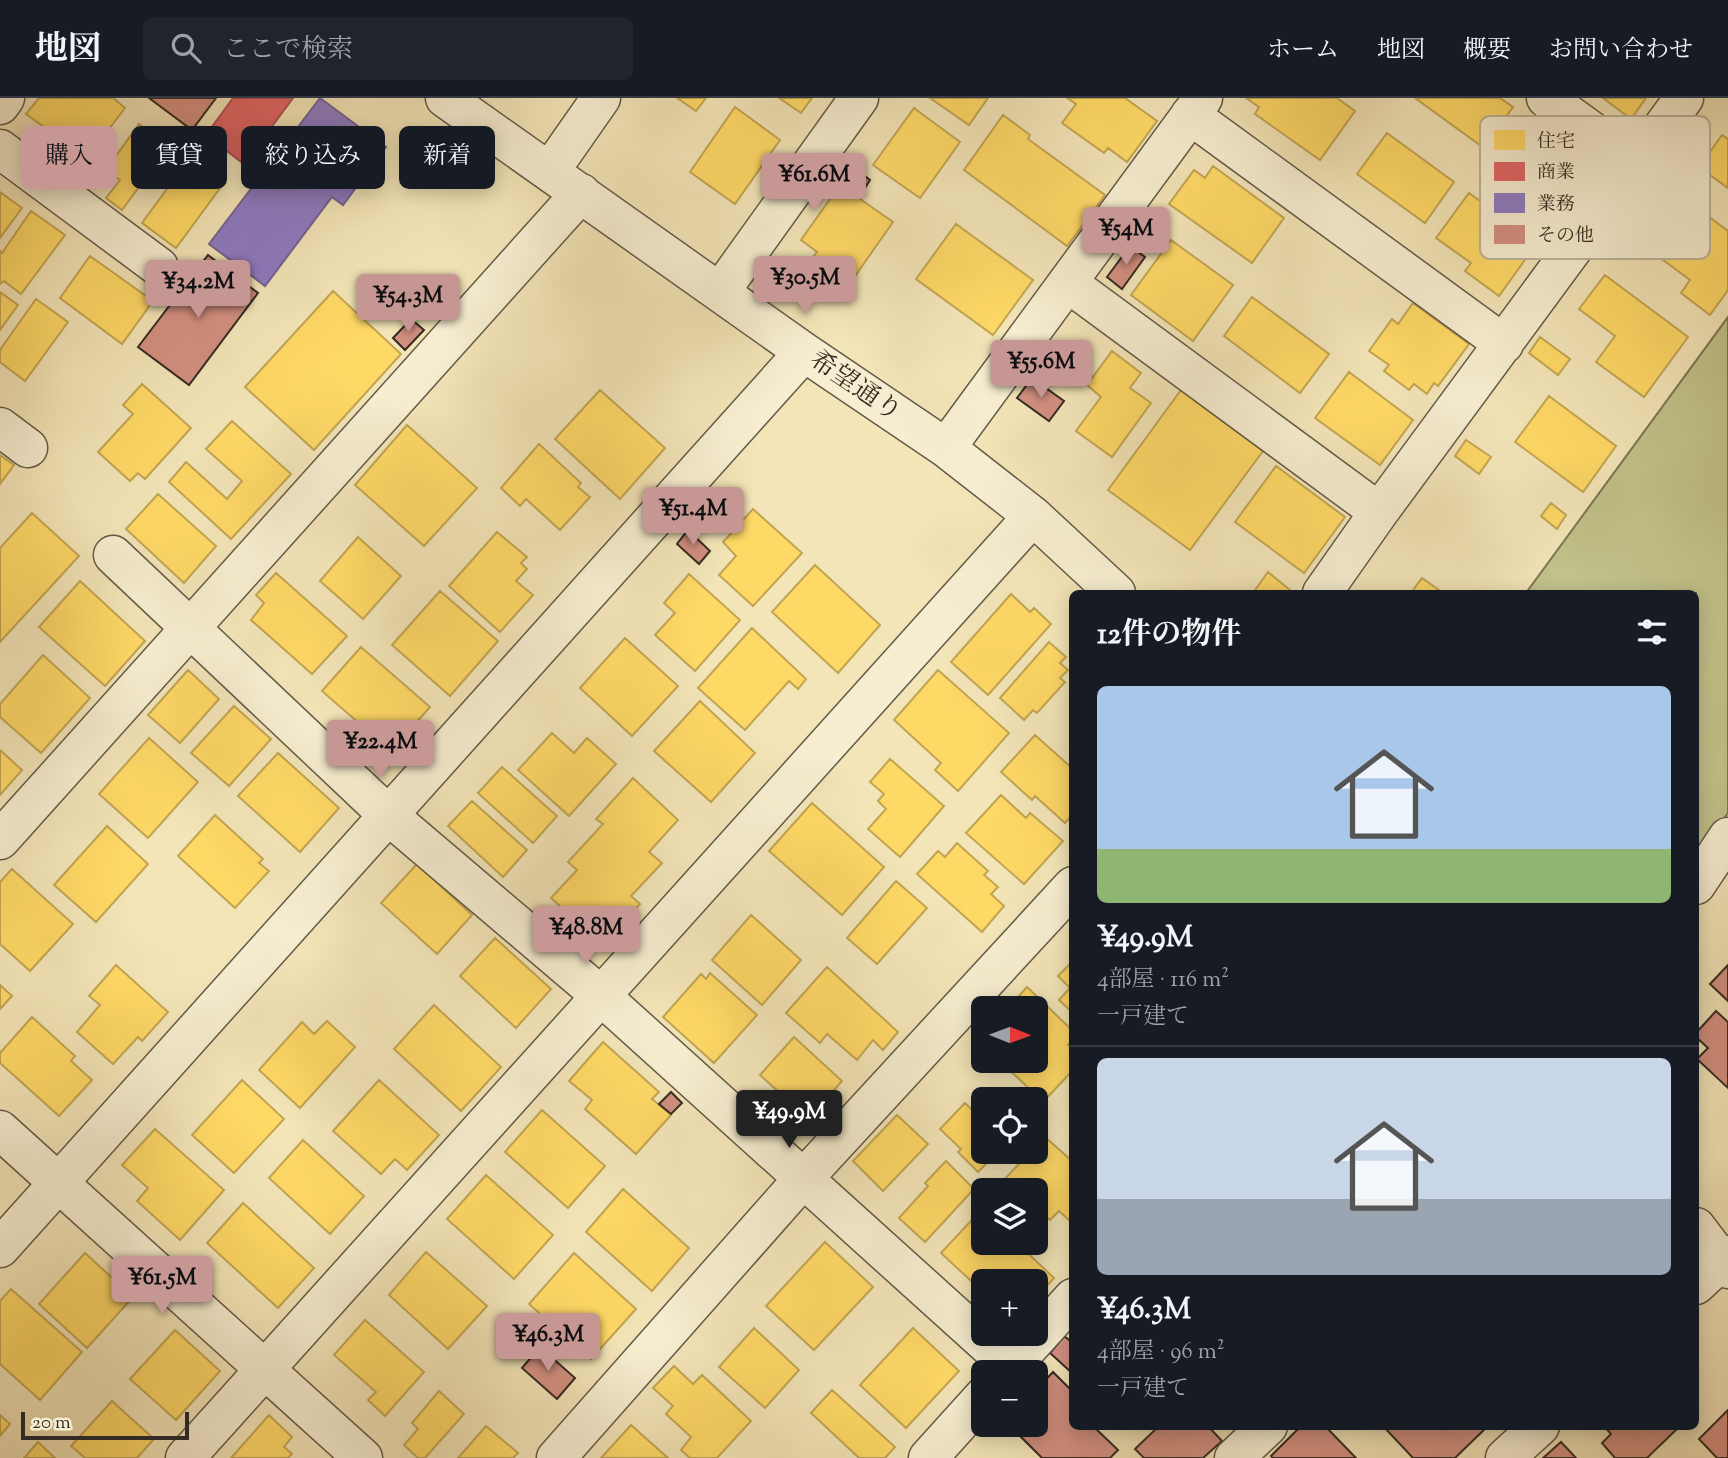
<!DOCTYPE html>
<html lang="ja">
<meta charset="utf-8">
<style>
body{margin:0;font-family:"Sorts Mill Goudy","Noto Serif JP",serif;background:#20242c;color:#f1f3f6;height:100vh;display:flex;flex-direction:column;font-size:26px;white-space:nowrap}
*{box-sizing:border-box;margin:0}
p{font-size:23px;color:#9ea1a6}
.icon{flex:none;width:38px;height:38px;fill:none;stroke:currentColor;stroke-width:2;stroke-linecap:round;stroke-linejoin:round}
.map{position:relative;flex:1;overflow:hidden}
.sheet{position:absolute;left:1069px;top:492px;width:630px;height:840px;display:flex;flex-direction:column;background:#171b24;border-radius:10px;box-shadow:0 4px 18px #0003}
.sheet>*{flex:none}
.top-card{position:absolute;left:21px;top:28px;width:665px;height:63px;display:flex;gap:14px}
.needle{width:46px;rotate:91deg}
.tools{position:absolute;left:971px;top:898px;display:grid;gap:14px}
.tools a{display:grid;place-items:center;width:77px;height:77px;border-radius:10px;background:#171b24;box-shadow:0 4px 18px #0003;font-size:35px}
.scale{position:absolute;left:21px;bottom:18px;width:168px;box-sizing:border-box;padding-left:7px;border:4px solid #342b22;border-top:0;font-size:19px;line-height:24px;white-space:nowrap;color:#342b22;-webkit-text-stroke:5px #f7eed1;paint-order:stroke}
.price{position:absolute;translate:-50% -60px;padding:0 16px;border-radius:7px;background:#c59692;color:#111;font-size:23px;line-height:46px;filter:drop-shadow(0 2px 4px #0008)}
.price::after{content:'';position:absolute;left:50%;top:42px;width:21px;height:16px;margin-left:-10px;background:inherit;clip-path:polygon(0 0,100% 0,50% 100%)}
.price.current{background:#222;color:#fff}
ul{padding:0;list-style:none}
li{display:grid;align-content:center;gap:14px;height:371px;padding:0 28px}
li+li{border-top:2px solid #363941}
li span{display:grid;place-items:center;height:217px;border-radius:10px;color:#555}
li>.icon{margin-inline-start:auto}
span .icon{width:126px;height:126px;fill:#fffc;stroke-width:1}
li b{font-size:30px}
h2{display:flex;justify-content:space-between;align-items:center;height:84px;padding:0 28px;font-size:30px}
.pill{padding:0 24px;border-radius:10px;background:#171b24;box-shadow:0 4px 18px #0003;font-size:24px;line-height:63px}
.pill.current{background:#c59692;color:#111}
header{display:flex;align-items:center;gap:42px;box-sizing:border-box;height:98px;padding:0 35px;background:#171b24;border-bottom:2px solid #363941}
header strong{font-size:33px}
nav{display:flex;gap:38px;margin-inline-start:auto;font-size:24px}
.search{width:490px;height:63px;background:#20242c;display:flex;align-items:center;gap:18px;box-sizing:border-box;padding:0 24px;border-radius:10px;color:#9ea1a6;font-size:26px}
.map>svg:first-child{display:block}
.green{fill:#c2c28a;stroke:#7b7656;stroke-width:2}
.homes{fill:#ffd966;stroke:#c2a552;stroke-width:2}
.shops{fill:#e06666;stroke:#ac5452;stroke-width:2}
.offices{fill:#8e7cc3;stroke:#736493;stroke-width:2}
.building{fill:#d39081;stroke:#342b22;stroke-width:2}
.lines{fill:none;stroke-linecap:round;stroke-linejoin:round}
.minor-casing{stroke:#645a48;stroke-width:41}
.minor{stroke:#f7eed1;stroke-width:38}
.labels{text-anchor:middle;dominant-baseline:central;stroke-width:7;stroke-linejoin:round;paint-order:stroke}
.street-label{font-size:26px;fill:#342b22;stroke:#f7eed1}
.key{fill:#f7eed1;stroke:#bcb49c;stroke-width:2}
.key-label{font-size:19px;fill:#342b22}
</style>
<header>
<strong>地図</strong>
<div class="search"><svg class="icon" aria-label="search" viewBox="0 0 24 24"><circle cx="10" cy="10" r="6"/><path d="M15 15l6 6"/></svg>ここで検索</div>
<nav><a>ホーム</a><a>地図</a><a>概要</a><a>お問い合わせ</a></nav>
</header>
<div class="map">
<svg width="1728" height="1360" viewBox="0 0 1728 1360">
<rect width="100%" height="100%" fill="#f3e5b8"/>
<filter id="stains"><feTurbulence type="fractalNoise" baseFrequency=".00286" numOctaves="4"/><feColorMatrix values="0 0 0 0 .2 0 0 0 0 .09 0 0 0 0 .02 0 0 0 .5 -.17"/></filter>
<radialGradient id="worn" r=".72"><stop offset=".6" stop-color="#630" stop-opacity="0"/><stop offset="1" stop-color="#630" stop-opacity=".3"/></radialGradient>
<path class="green" d="M1728,219v496l-32,44v-264h-170z"/>
<path class="homes" d="M39,0h74l12,10 -52,68 -39,-30 14,-16 -22,-16z
M677,0h29l-10,13z
M779,0h33l-11,15z
M930,0h58l-19,27z
M1067,0h58l32,23 -30,41 -19,-14 -4,5 -42,-30 14,-19z
M1246,0h91l18,13 -35,49 -65,-46 4,-7z
M1415,0h85l13,9 -29,41z
M1603,0h43l-15,21z
M735,9l45,33 -45,64 -45,-32z
M914,10l46,34 -40,56 -47,-33z
M1003,17l27,20 -2,4 77,56 -38,51 -103,-76z
M139,26l30,22 -47,64 -16,-12 14,-18 -14,-10z
M1387,35l67,49 -29,41 -68,-49z
M1722,37l6,4v49l-29,-21z
M188,62l35,24 -47,64 -34,-25z
M1213,68l71,52 -32,45 -83,-59 25,-34 11,8z
M1665,86l63,47v59l-18,25 -29,-22 9,-13 -62,-46z
M840,87l53,37 -47,67 -37,-27 8,-10 -16,-12z
M0,94l22,16 -22,30z
M1469,95l68,50 -38,53 -34,-25 6,-8 -35,-25z
M31,113l34,24 -44,59 -17,-13 -4,3v-33l2,2z
M956,126l77,56 -40,55 -77,-56z
M1171,142l62,45 -40,56 -62,-46z
M90,158l63,45 -31,43 -62,-46z
M1605,177l83,62 -44,60 -48,-35 19,-26 -36,-27z
M333,193l68,63 -87,96 -69,-63z
M0,194l18,13 -18,25z
M1252,199l77,57 -29,39 -76,-57z
M36,201l32,23 -43,59 -25,-19v-12z
M1413,205l56,41 -31,42 -4,-3 -7,11 -13,-10 -5,6 -25,-19 5,-6 -20,-14 23,-32 6,5z
M1540,239l30,22 -12,16 -29,-22z
M1112,253l29,22 -11,15 21,15 -39,54 -36,-26 25,-34 -14,-12z
M1349,274l64,48 -33,45 -65,-47z
M142,286l49,44 -46,51 -7,-6 -8,8 -32,-29 35,-38 -10,-9z
M600,292l65,58 -45,51 -65,-60z
M1181,292l82,61 -73,99 -82,-60z
M1549,298l67,50 -33,46 -68,-50z
M232,323l59,53 -60,65 -62,-57 17,-20 41,37 15,-18 -36,-32z
M407,327l70,63 -53,58 -69,-61z
M1466,342l25,17 -12,17 -24,-18z
M539,346l42,39 -3,4 12,10 -30,33 -34,-31 -6,7 -19,-18z
M0,357l14,10 -14,19z
M1276,368l69,51 -41,56 -69,-51z
M158,396l58,52 -32,37 -58,-54z
M1551,405l15,12 -9,14 -16,-13z
M753,411l49,44 -49,53 -34,-31 17,-19 -13,-14z
M32,415l47,43 -79,86v-94z
M497,434l30,25 -6,6 6,6 -11,12 17,14 -33,37 -51,-46z
M358,439l43,39 -38,43 -43,-38z
M815,467l65,60 -42,48 -66,-61z
M1268,474l22,18 -3,3h-34z
M276,475l71,63 -35,38 -61,-54 13,-17 -8,-8z
M689,476l51,46 -45,51 -40,-36 20,-22 -11,-10z
M1422,480l21,15h-32z
M80,483l65,60 -40,45 -66,-59z
M440,493l58,50 -48,55 -58,-51z
M1011,496l19,18 4,-4 17,16 -63,71 -37,-33z
M752,530l54,51 -8,10 -9,-8 -44,49 -47,-42z
M625,540l53,48 -46,50 -52,-48z
M1049,544l17,15 -6,6 8,7 -8,8 5,4 -28,31 -4,-3 -9,10 -24,-22z
M361,549l69,60 -39,44 -69,-60z
M43,557l47,43 -49,55 -41,-36v-13z
M188,572l31,29 -39,44 -32,-28z
M938,572l71,63 -51,58 -23,-21 6,-7 -47,-43z
M700,603l55,52 -44,49 -57,-51z
M234,608l37,33 -42,47 -38,-33z
M552,635l22,20 13,-15 29,26 -47,52 -51,-46z
M1035,637l38,34v45l-8,9 -30,-27 -3,4 -31,-28z
M149,640l49,44 -50,56 -49,-44z
M0,652l22,20 -22,25z
M278,655l61,55 -39,44 -62,-56z
M890,661l54,47 -44,51 -32,-28 18,-20 -8,-8 6,-7 -14,-12z
M502,669l55,49 -24,27 -55,-50z
M633,680l45,42 -29,32 13,11 -31,33 9,8 -38,41 -51,-47 26,-28 -9,-8 35,-38 -7,-5z
M1001,697l25,23 4,-5 33,28 -39,43 -58,-51z
M472,703l55,49 -24,27 -55,-51z
M812,705l72,64 -42,48 -73,-64z
M215,717l48,44 -4,4 10,8 -34,37 -57,-52z
M107,728l41,38 -52,58 -42,-37z
M957,745l31,28 -4,4 14,12 -7,7 13,12 -22,26 -65,-58 21,-23 7,6z
M417,766l55,51 -35,39 -56,-51z
M12,771l61,55 -43,47 -30,-27v-62z
M896,783l31,27 -50,56 -30,-26z
M751,817l50,45 -39,45 -50,-45z
M495,840l56,51 -35,39 -56,-52z
M1073,863v52l-14,-13 11,-12 -12,-12z
M116,867l52,47 -26,29 -4,-4 -25,27 -36,-32 23,-27 -11,-9z
M827,869l71,65 -15,18 -10,-10 -16,20 -30,-26 -7,9 -34,-30z
M710,875l47,42 -43,48 -51,-46 38,-43 5,5z
M0,887l12,11 -12,13z
M1027,889l46,44v9l-5,5 5,5v20l-30,32 -44,-42h37v-52h-28z
M434,907l67,62 -40,44 -67,-62z
M32,919l43,39 -4,5 21,19 -33,36 -59,-53v-10z
M327,923l28,26 -55,61 -41,-38 43,-48 12,12z
M794,939l48,44 -33,38 -49,-44z
M603,944l56,50 -7,7 19,16 -35,39 -51,-45 7,-9 -23,-19z
M242,982l42,39 -50,54 -42,-38z
M379,982l60,55 -32,35 -12,-11 -14,15 -48,-43z
M965,1005l19,18v31h14l-20,20 -20,-20 3,-3 -21,-20z
M542,1012l63,56 -37,42 -63,-56z
M897,1017l31,29 -45,47 -30,-30z
M155,1031l69,61 -44,50 -43,-39 11,-13 -26,-23z
M1044,1038l29,26v62l-14,-13 -9,9 -14,-13v-17h-26l-8,-8 28,-30h6v-7z
M303,1042l61,56 -34,38 -61,-56z
M946,1063l28,28 -49,53 -26,-24 29,-32 -3,-3z
M486,1077l67,60 -39,44 -67,-60z
M623,1091l66,59 -37,43 -66,-59z
M243,1105l71,65 -36,40 -71,-65z
M981,1112l3,2v30h32l38,36 -18,20v-17h-52v12l-43,-40z
M825,1144l48,45 -59,63 -48,-44z
M426,1154l61,54 -39,43 -59,-54z
M85,1155l48,44 -46,51 -48,-44z
M574,1155l62,56 -45,50 -62,-55z
M11,1191l71,63 -42,48 -40,-36v-63z
M365,1222l59,52 -39,44 -17,-16 8,-8 -42,-37z
M754,1230l45,42 -34,38 -46,-41z
M913,1230l46,43 -53,57 -46,-43z
M175,1232l45,41 -44,49 -46,-41z
M674,1268l19,18 9,-9 49,46 -34,37h-27l-9,-8 10,-13 -25,-23 7,-8 -20,-18z
M832,1292l63,57 -10,11h-26l-48,-45z
M439,1293l25,23 -39,44h-7l-14,-13 14,-16 -6,-6z
M112,1303l42,38 -17,19h-52l-14,-12z
M0,1317l10,9 -10,12z
M269,1317l23,22 -8,10 8,7 -4,4h-57z
M631,1327l37,33h-67z
M486,1328l32,27 -5,5h-55z
M38,1344l17,16h-31z"/>
<path class="shops" d="M233,0h60l-49,66 -38,-29z"/>
<path class="offices" d="M320,0l66,49 -43,58 -11,-8 -67,89 -56,-42z"/>
<path class="building" d="M149,0h67l-24,32z
M849,66l21,16 -9,14 -23,-15z
M1130,148l15,11 -23,32 -15,-12z
M208,157l50,38 -69,92 -51,-38z
M411,221l13,11 -19,20 -12,-12z
M1032,280l32,23 -15,20 -32,-23z
M688,432l22,21 -11,13 -22,-20z
M1728,867v36l-18,-17z
M1716,913l12,11v66l-31,-29 11,-11 -12,-11v-4z
M671,994l11,11 -11,11 -12,-10z
M1064,1238l9,7 -1,30 -22,-20z
M540,1249l35,31 -18,21 -35,-31z
M1053,1274l20,20v34h20l25,24 -8,8h-68l-34,-34h28v-34z
M1728,1312v48h-11l-18,-19z
M1159,1328h49l14,15 -19,17h-59l-9,-9z
M1301,1328h24l31,32h-83l-2,-2z
M1383,1328h105l-33,32h-42z
M1604,1328h76l-33,32h-32l-13,-15 9,-9z
M1561,1344l15,16h-33z"/>
<g class="lines">
<g class="minor-casing">
<path id="minor" d="M445,0l359,254 142,96 87,68 83,77
M1546,0l90,65
M0,7l5,-7
M1190,17l314,229
M0,51l159,118
M550,73l51,-73
M1068,185l311,229
M720,194l139,-194
M0,329l28,21
M946,350l257,-350
M113,457l275,260 212,180 411,371
M1322,495l57,-81 305,-414
M0,742l581,-647
M1696,787l32,-48
M0,1032l363,328
M1696,1129l32,42
M0,1150l804,-896
M1696,1187l32,-30
M1006,1274l67,-74
M185,1360l848,-942
M556,1360l246,-278 271,-294
M928,1360l56,-62
M1234,1360l34,-32
M1505,1360l35,-32"/>
</g>
<use href="#minor" class="minor"/>
</g>
<g class="labels">
<g class="street-label">
<text transform="translate(855 289) rotate(34)">希望通り</text>
</g>
</g>
<rect x="1480" y="18" width="230" height="143" rx="10" class="key"/>
<rect x="1494" y="32" width="31" height="20" fill="#ffd966"/>
<rect x="1494" y="64" width="31" height="19" fill="#e06666"/>
<rect x="1494" y="95" width="31" height="20" fill="#8e7cc3"/>
<rect x="1494" y="127" width="31" height="19" fill="#d39081"/>
<g class="key-label">
<text x="1537" y="49">住宅</text>
<text x="1537" y="80">商業</text>
<text x="1537" y="112">業務</text>
<text x="1537" y="143">その他</text>
</g>
<rect width="100%" height="100%" filter="url(#stains)"/>
<rect width="100%" height="100%" fill="url(#worn)"/>
</svg>
<div class="tools">
<a><svg class="needle" viewBox="-14 -14 28 28"><path d="M0-13l5 13h-10z" fill="#e53935"/><path d="M0 13l5-13h-10z" fill="#9ea1a6"/></svg></a>
<a><svg class="icon" aria-label="locate" viewBox="0 0 24 24"><circle cx="12" cy="12" r="6"/><path d="M12 2v4M12 18v4M2 12h4M18 12h4"/></svg></a>
<a><svg class="icon" aria-label="layers" viewBox="0 0 24 24"><path d="M12 4l9 5-9 5-9-5zM3 14l9 5 9-5"/></svg></a>
<a>+</a>
<a>−</a>
</div>
<div class="scale">20 m</div>
<b class="price" style="left:814px;top:115px">¥61.6M</b>
<b class="price" style="left:1126px;top:169px">¥54M</b>
<b class="price" style="left:805px;top:218px">¥30.5M</b>
<b class="price" style="left:198px;top:222px">¥34.2M</b>
<b class="price" style="left:408px;top:236px">¥54.3M</b>
<b class="price" style="left:1041px;top:302px">¥55.6M</b>
<b class="price" style="left:693px;top:449px">¥51.4M</b>
<b class="price" style="left:380px;top:682px">¥22.4M</b>
<b class="price" style="left:586px;top:868px">¥48.8M</b>
<b class="price current" style="left:789px;top:1052px">¥49.9M</b>
<b class="price" style="left:162px;top:1218px">¥61.5M</b>
<b class="price" style="left:548px;top:1275px">¥46.3M</b>
<div class="top-card">
<a class="pill current">購入</a>
<a class="pill">賃貸</a>
<a class="pill">絞り込み</a>
<a class="pill">新着</a>
</div>
<section class="sheet">
<h2>12件の物件<svg class="icon" aria-label="filters" viewBox="0 0 24 24"><path d="M4 7h16M4 17h16"/><circle cx="9" cy="7" r="2"/><circle cx="15" cy="17" r="2"/></svg></h2>
<ul>
<li><span style="background:linear-gradient(#a9c7e8 75%,#8fb573 0)"><svg class="icon" aria-label="home" viewBox="0 0 24 24"><path d="M3 11l9-7 9 7M6 9v11h12V9"/></svg></span><div><b>¥49.9M</b><p>4部屋 · 116 m²</p><p>一戸建て</p></div></li>
<li><span style="background:linear-gradient(#c9d6e8 65%,#9aa5b1 0)"><svg class="icon" aria-label="home" viewBox="0 0 24 24"><path d="M3 11l9-7 9 7M6 9v11h12V9"/></svg></span><div><b>¥46.3M</b><p>4部屋 · 96 m²</p><p>一戸建て</p></div></li>
</ul>
</section>
</div>
